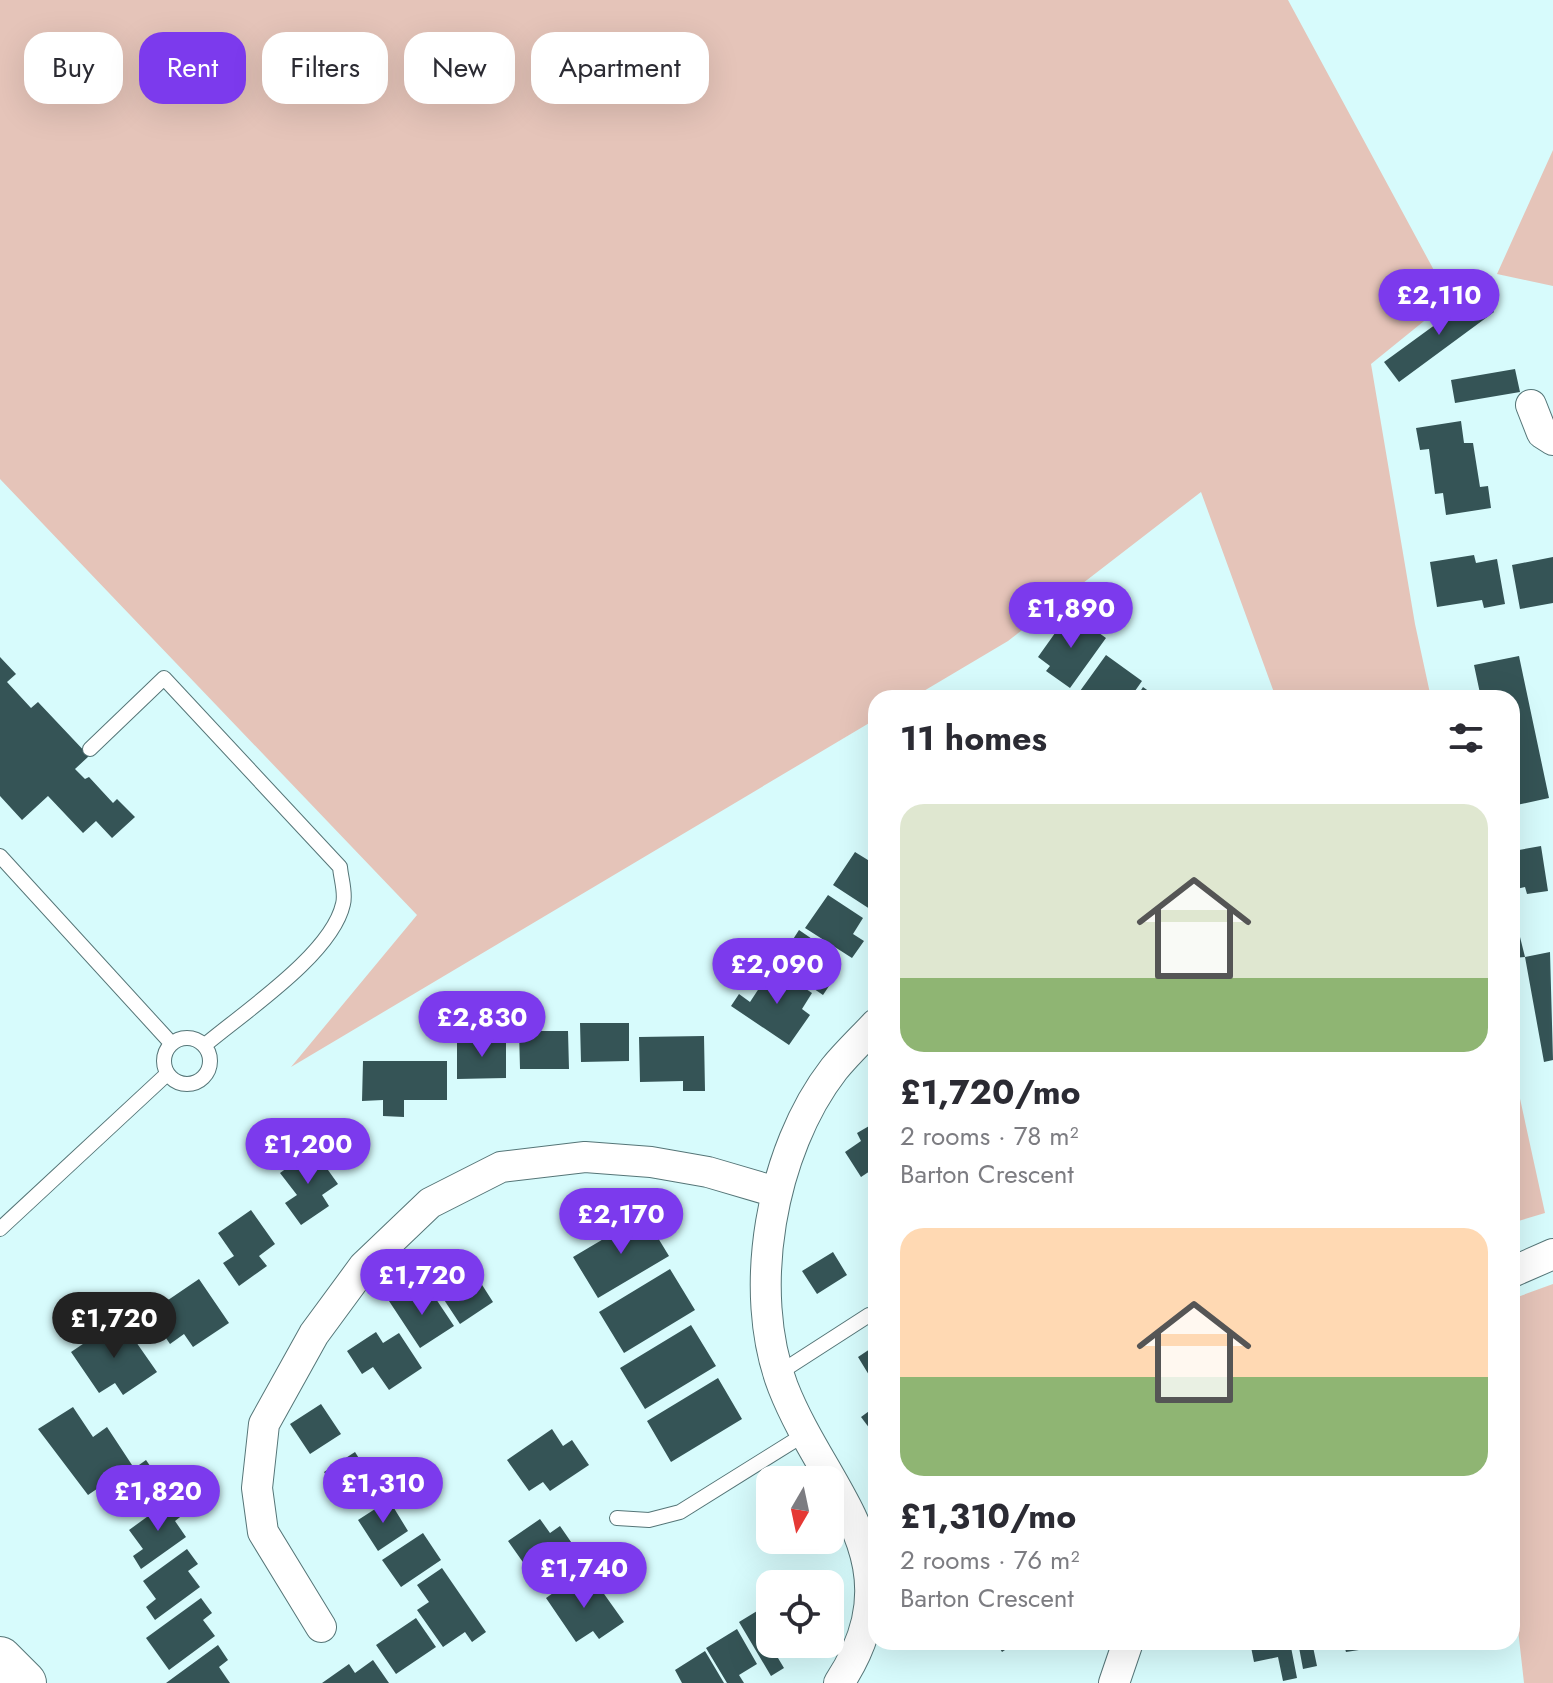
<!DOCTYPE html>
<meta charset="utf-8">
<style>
body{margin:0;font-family:Jost,sans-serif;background:#f2f2f3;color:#2b2b33;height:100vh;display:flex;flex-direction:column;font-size:30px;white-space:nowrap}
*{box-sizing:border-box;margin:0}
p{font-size:26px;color:#7c7c81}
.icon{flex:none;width:44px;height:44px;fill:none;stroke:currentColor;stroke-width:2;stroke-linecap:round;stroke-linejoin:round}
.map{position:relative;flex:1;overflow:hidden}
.panel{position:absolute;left:868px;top:690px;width:652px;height:960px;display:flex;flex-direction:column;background:#fff;border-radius:24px;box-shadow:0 8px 32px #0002}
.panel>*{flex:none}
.top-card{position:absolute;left:24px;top:32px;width:724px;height:72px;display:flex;gap:16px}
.needle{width:52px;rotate:189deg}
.buttons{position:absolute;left:756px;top:1466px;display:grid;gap:16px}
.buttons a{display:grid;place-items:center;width:88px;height:88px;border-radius:16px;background:#fff;box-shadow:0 8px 32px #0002;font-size:40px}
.price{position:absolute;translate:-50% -68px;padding:0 18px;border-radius:28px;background:#7c3aed;color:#fff;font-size:26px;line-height:52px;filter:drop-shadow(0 2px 4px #0008)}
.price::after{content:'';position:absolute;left:50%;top:48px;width:24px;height:18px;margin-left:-12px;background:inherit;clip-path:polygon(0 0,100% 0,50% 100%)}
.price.selected{background:#222;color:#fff}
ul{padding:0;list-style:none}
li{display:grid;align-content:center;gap:16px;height:424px;padding:0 32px}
li span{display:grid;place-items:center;height:248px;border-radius:24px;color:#555}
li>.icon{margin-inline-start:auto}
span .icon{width:144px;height:144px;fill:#fffc;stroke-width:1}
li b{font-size:34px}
h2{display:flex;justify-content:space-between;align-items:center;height:96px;padding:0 32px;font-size:34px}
.tag{padding:0 28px;border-radius:24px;background:#fff;box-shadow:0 8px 32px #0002;font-size:28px;line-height:72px}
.tag.selected{background:#7c3aed;color:#fff}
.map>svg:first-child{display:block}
.green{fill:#e5c4b9}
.building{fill:#355456}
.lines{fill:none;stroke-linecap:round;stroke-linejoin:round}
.lane-casing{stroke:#557577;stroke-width:16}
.street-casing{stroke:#557577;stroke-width:32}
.highway-casing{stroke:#557577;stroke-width:46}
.lane{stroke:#fff;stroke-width:14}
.street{stroke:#fff;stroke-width:30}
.highway{stroke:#fff;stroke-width:44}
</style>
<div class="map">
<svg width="1553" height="1683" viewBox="0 0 1553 1683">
<rect width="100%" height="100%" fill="#d7fbfc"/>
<path class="green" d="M0,0h1288l162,300 -79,64 44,260 16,74h-155l-75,-206 -193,149 -96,57h-36v21l-585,348 126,-152 -417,-436z
M1553,150v136l-56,-12z
M1512,1062l33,151 -33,10z
M1553,1284v399h-29l-12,-107v-277z"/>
<path class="building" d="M1480,292l14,20 -95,70 -15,-20z
M1515,369l5,23 -65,11 -4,-23z
M1461,421l3,22h9l7,44 8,-1 3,22 -45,7 -3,-22 -8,1 -6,-45 -9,1 -4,-22z
M1474,555l2,8 21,-4 8,45 -21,4 -2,-8 -45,7 -7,-45z
M1553,557v46l-33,6 -8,-44z
M1070,612l36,26 -36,50 -24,-17 4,-5 -12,-9z
M1106,655l36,26 -12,17h-55z
M1519,656l30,142 -37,8v-108h-31l-7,-33z
M0,657l16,17 -9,8 24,26 7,-6 51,54 -14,13 10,10 4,-2 24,26 4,-4 18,18 -23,21 -16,-17 -13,12 -35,-37 -26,24 -22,-24z
M1143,687l15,11h-22z
M1517,842l2,8 22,-4 7,45 -21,3 -2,-7 -13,3v-47z
M855,852l21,13v48l-43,-28z
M828,895l35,23 -10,16 11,7 -12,17 -47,-30z
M799,930l35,24 -10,16 11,7 -12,18 -46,-31z
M1519,933l6,24 -13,1v-24z
M1550,952l3,108 -9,2 -19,-105z
M773,967l39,26 -10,16 8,6 -21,30 -58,-39 8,-12 11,8z
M580,1023h49v38l-48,1z
M519,1031h49l1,38h-49z
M704,1036l1,55h-22v-10l-43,1 -1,-45z
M506,1039v39l-49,1v-39z
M363,1061h84v39h-43v17l-21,-1v-16l-21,1z
M876,1122v45l-15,10 -16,-25 16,-11 -4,-8z
M313,1149l25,35 -16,11 7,11 -28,19 -16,-22 12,-8 -17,-22z
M251,1210l24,34 -16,12 8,10 -28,20 -16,-23 11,-7 -16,-23z
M644,1215l25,41 -71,42 -25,-41z
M833,1252l14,23 -30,19 -15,-23z
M447,1266l7,11 16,-11 23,36 -33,22 -31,-47z
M670,1269l25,41 -71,43 -25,-41z
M199,1279l30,44 -36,24 -9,-13 -14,10 -21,-31z
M407,1290l7,10 16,-10 24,36 -34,22 -31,-47z
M120,1319l37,53 -34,23 -8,-12 -16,10 -28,-41z
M691,1325l25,41 -71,43 -25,-41z
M376,1332l7,11 16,-10 23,35 -33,22 -16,-23 -11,7 -15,-23z
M876,1345v32l-4,3 -14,-23z
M718,1378l24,41 -71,43 -24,-41z
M321,1404l20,30 -31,20 -20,-30z
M876,1406v31l-15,-20z
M73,1407l20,30 14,-10 25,38 -44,30 -50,-66z
M552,1429l11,17 9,-6 17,25 -39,26 -7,-9 -14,9 -22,-31z
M355,1452l19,30 -30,20 -20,-30z
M146,1460l11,16 10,-7 11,15 -44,32 -14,-19 -10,8 -9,-13z
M173,1498l11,16 -9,7 11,16 -45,32 -8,-13 10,-7 -14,-19z
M389,1500l19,31 -30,20 -20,-31z
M540,1519l10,14 10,-7 27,39 -25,17 -6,-9 -17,12 -31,-44z
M423,1533l18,27 -40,27 -19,-27z
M187,1549l11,15 -10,7 12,16 -45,33 -9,-13 10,-8 -13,-18z
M442,1568l44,64 -14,10 -7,-10 -22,15 -26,-37 12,-8 -12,-17z
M798,1571l7,13h-29z
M577,1576l10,14 10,-6 27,38 -25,17 -6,-8 -17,11 -30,-44z
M201,1598l11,15 -9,7 12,16 -46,34 -23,-32z
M770,1603v41h10l-8,4 12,20 -13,8 -32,-54z
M416,1618l20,29 -40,27 -20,-29z
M737,1629l20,35 -18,11 5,8h-17l-21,-35z
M996,1642h21l-15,10z
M1250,1642h40l7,36 -14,3 -5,-24 -24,5z
M1298,1642h14l5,24 -14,3z
M1343,1642h15l1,8 -13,2z
M218,1645l10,15 -9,7 11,16h-64z
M705,1651l19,32h-42l-7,-13z
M373,1660l16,23h-67l27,-19 6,9z"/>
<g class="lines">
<g class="lane-casing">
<path id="lane" d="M90,749l74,-71 176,189c1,12 6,26 3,37 -11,50 -99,108 -138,141
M0,856l171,187
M164 1061a23 23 0 1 1 46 0a23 23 0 1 1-46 0Z
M0,1229l167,-155
M779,1373l90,-58
M617,1518l32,2 31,-8 125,-78"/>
</g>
<g class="street-casing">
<path id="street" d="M1531,405l11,28 11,7
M1512,1272l41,-18
M321,1627l-58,-95 -6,-44 7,-64 50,-90 50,-68 66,-63 71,-36 84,-10 66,5 57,10 68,20
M839,1683c80,-122 -14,-189 -56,-296 -37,-96 -12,-237 51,-318 13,-16 28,-30 42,-45
M1114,1683l14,-41"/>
</g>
<g class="highway-casing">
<path id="highway" d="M0,1659l24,24"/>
</g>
<use href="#lane" class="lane"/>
<use href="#street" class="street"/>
<use href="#highway" class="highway"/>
</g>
</svg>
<div class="buttons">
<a><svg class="needle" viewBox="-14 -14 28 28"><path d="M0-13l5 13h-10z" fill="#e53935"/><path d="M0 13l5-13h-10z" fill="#7c7c81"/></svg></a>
<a><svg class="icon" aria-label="locate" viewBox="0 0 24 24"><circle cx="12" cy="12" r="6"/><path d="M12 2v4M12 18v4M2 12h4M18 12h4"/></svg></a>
</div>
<b class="price" style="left:1439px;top:337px">£2,110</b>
<b class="price" style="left:1071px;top:650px">£1,890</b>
<b class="price" style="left:777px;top:1006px">£2,090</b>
<b class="price" style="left:482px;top:1059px">£2,830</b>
<b class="price" style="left:308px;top:1186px">£1,200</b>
<b class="price" style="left:621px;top:1256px">£2,170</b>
<b class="price" style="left:422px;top:1317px">£1,720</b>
<b class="price selected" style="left:114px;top:1360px">£1,720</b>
<b class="price" style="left:383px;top:1525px">£1,310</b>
<b class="price" style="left:158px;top:1533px">£1,820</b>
<b class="price" style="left:584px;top:1610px">£1,740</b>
<div class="top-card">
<a class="tag">Buy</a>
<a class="tag selected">Rent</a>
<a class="tag">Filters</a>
<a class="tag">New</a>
<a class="tag">Apartment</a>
</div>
<section class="panel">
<h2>11 homes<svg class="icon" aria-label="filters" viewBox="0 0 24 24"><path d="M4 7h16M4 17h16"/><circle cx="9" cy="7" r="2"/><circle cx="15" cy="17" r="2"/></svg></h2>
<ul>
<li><span style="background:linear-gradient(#dfe7d0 70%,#8fb573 0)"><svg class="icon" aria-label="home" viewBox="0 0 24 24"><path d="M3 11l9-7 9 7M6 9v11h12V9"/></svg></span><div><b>£1,720/mo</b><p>2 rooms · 78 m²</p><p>Barton Crescent</p></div></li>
<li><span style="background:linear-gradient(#ffd9b3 60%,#8fb573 0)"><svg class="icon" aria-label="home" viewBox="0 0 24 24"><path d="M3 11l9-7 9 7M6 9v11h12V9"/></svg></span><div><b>£1,310/mo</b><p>2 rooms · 76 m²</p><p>Barton Crescent</p></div></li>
</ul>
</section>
</div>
